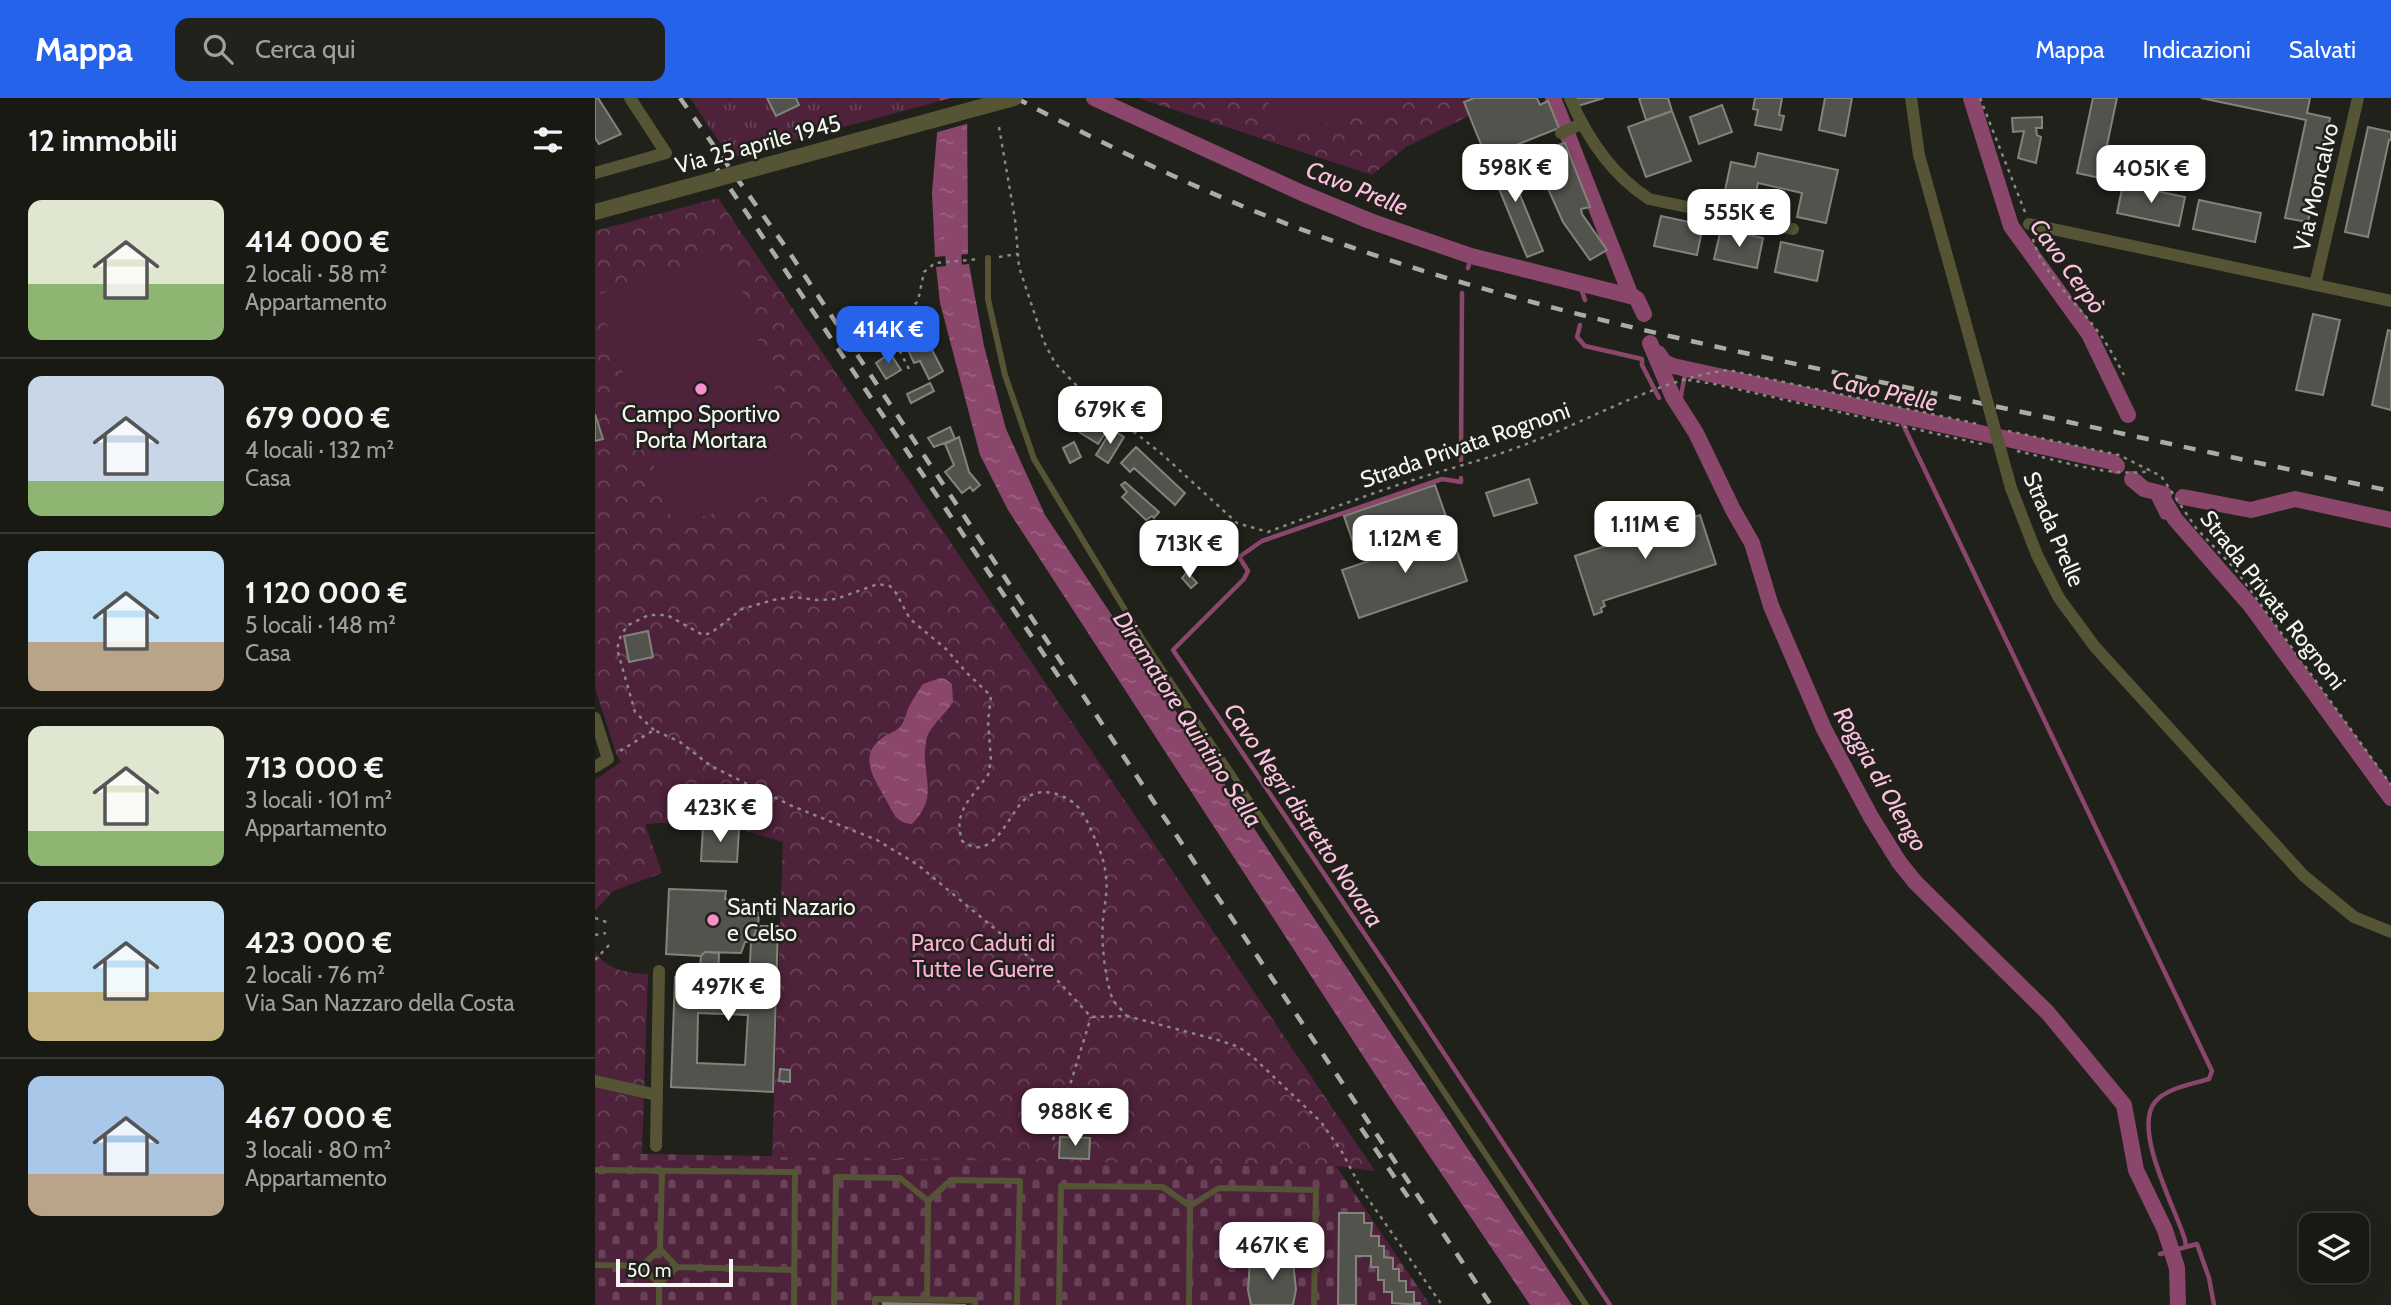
<!DOCTYPE html>
<html lang="it">
<meta charset="utf-8">
<style>
body{margin:0;font-family:Cabin,sans-serif;background:#22221d;color:#f1f3f6;height:100vh;display:flex;flex-direction:column;font-size:26px;white-space:nowrap}
*{box-sizing:border-box;margin:0}
p{font-size:23px;color:#9fa0a0}
.icon{flex:none;width:38px;height:38px;fill:none;stroke:currentColor;stroke-width:2;stroke-linecap:round;stroke-linejoin:round}
.map{position:relative;flex:1;overflow:hidden}
.sheet{display:flex;flex-direction:column;background:#191914;width:595px}
.sheet>*{flex:none}
.tools{position:absolute;left:1704px;top:1115px;display:grid;gap:14px}
.tools a{display:grid;place-items:center;width:70px;height:70px;border-radius:14px;background:#191914;box-shadow:0 7px 28px #0002,0 0 0 2px #373834;font-size:35px}
.scale{position:absolute;left:21px;bottom:18px;width:117px;box-sizing:border-box;padding-left:7px;border:4px solid #f5f5f1;border-top:0;font-size:19px;line-height:24px;white-space:nowrap;color:#f5f5f1;-webkit-text-stroke:5px #21211b;paint-order:stroke}
.price{position:absolute;translate:-50% -60px;padding:0 16px;border-radius:14px;background:#fff;color:#222;font-size:23px;line-height:46px;filter:drop-shadow(0 2px 4px #0008)}
.price::after{content:'';position:absolute;left:50%;top:42px;width:21px;height:16px;margin-left:-10px;background:inherit;clip-path:polygon(0 0,100% 0,50% 100%)}
.price.active{background:#2563eb;color:#fff}
ul{padding:0;list-style:none}
li{display:flex;align-items:center;gap:21px;height:175px;padding:0 28px}
li+li{border-top:2px solid #373834}
li span{display:grid;place-items:center;flex:none;width:196px;height:140px;border-radius:14px;color:#555}
li>.icon{margin-inline-start:auto}
span .icon{width:84px;height:84px;fill:#fffc;stroke-width:1}
li b{font-size:30px}
h2{display:flex;justify-content:space-between;align-items:center;height:84px;padding:0 28px;font-size:30px}
header{display:flex;align-items:center;gap:42px;box-sizing:border-box;height:98px;padding:0 35px;background:#2563eb;color:#fff}
header strong{font-size:33px}
nav{display:flex;gap:38px;margin-inline-start:auto;font-size:24px}
.search{width:490px;height:63px;background:#22221d;display:flex;align-items:center;gap:18px;box-sizing:border-box;padding:0 24px;border-radius:14px;color:#9fa0a0;font-size:26px}
main{display:flex;flex:1;min-height:0}
.map>svg:first-child{display:block}
.grass{fill:url(#grass-tufts)}
.cemetery{fill:url(#cemetery-stones)}
.park{fill:url(#park-crowns)}
.garden{fill:#4e223b}
.water{fill:url(#water-ripples)}
.pier{fill:#21211b}
.lines{fill:none;stroke-linecap:round;stroke-linejoin:round}
.stream{stroke:#8b466c;stroke-width:4.5}
.canal{stroke:#8b466c;stroke-width:16}
.building{fill:#53534d;stroke:#83837b;stroke-width:2;fill-rule:evenodd}
.path{stroke:#898984;stroke-width:2.5;stroke-dasharray:3.5 5;stroke-linecap:butt}
.service{stroke:#555435;stroke-width:6}
.minor{stroke:#555435;stroke-width:12}
.rail{stroke:#ababa7;stroke-width:4.5;stroke-dasharray:12 12;stroke-linecap:butt}
.minor-bridge{stroke:#555435;stroke-width:12}
.tertiary-bridge{stroke:#555435;stroke-width:16}
.poi-dot{fill:#f98fc9;stroke:#21211b;stroke-width:2.5}
.labels{text-anchor:middle;dominant-baseline:central;stroke-width:5;stroke-linejoin:round;paint-order:stroke}
.street-label{font-size:23px;fill:#f5f5f1;stroke:#21211b}
.poi-label{font-size:23px;fill:#f5f5f1;stroke:#21211b}
.park-label{font-size:23px;fill:#feadd7;stroke:#21211b}
.water-label{font-size:24px;font-style:italic;fill:#fec0e0;stroke:#21211b}
</style>
<header>
<strong>Mappa</strong>
<div class="search"><svg class="icon" aria-label="search" viewBox="0 0 24 24"><circle cx="10" cy="10" r="6"/><path d="M15 15l6 6"/></svg>Cerca qui</div>
<nav><a>Mappa</a><a>Indicazioni</a><a>Salvati</a></nav>
</header>
<main>
<section class="sheet">
<h2>12 immobili<svg class="icon" aria-label="filters" viewBox="0 0 24 24"><path d="M4 7h16M4 17h16"/><circle cx="9" cy="7" r="2"/><circle cx="15" cy="17" r="2"/></svg></h2>
<ul>
<li><span style="background:linear-gradient(#dfe7d0 60%,#8fb573 0)"><svg class="icon" aria-label="home" viewBox="0 0 24 24"><path d="M3 11l9-7 9 7M6 9v11h12V9"/></svg></span><div><b>414 000 €</b><p>2 locali · 58 m²</p><p>Appartamento</p></div></li>
<li><span style="background:linear-gradient(#c9d6e8 75%,#8fb573 0)"><svg class="icon" aria-label="home" viewBox="0 0 24 24"><path d="M3 11l9-7 9 7M6 9v11h12V9"/></svg></span><div><b>679 000 €</b><p>4 locali · 132 m²</p><p>Casa</p></div></li>
<li><span style="background:linear-gradient(#bfe0f5 65%,#b9a48a 0)"><svg class="icon" aria-label="home" viewBox="0 0 24 24"><path d="M3 11l9-7 9 7M6 9v11h12V9"/></svg></span><div><b>1 120 000 €</b><p>5 locali · 148 m²</p><p>Casa</p></div></li>
<li><span style="background:linear-gradient(#dfe7d0 75%,#8fb573 0)"><svg class="icon" aria-label="home" viewBox="0 0 24 24"><path d="M3 11l9-7 9 7M6 9v11h12V9"/></svg></span><div><b>713 000 €</b><p>3 locali · 101 m²</p><p>Appartamento</p></div></li>
<li><span style="background:linear-gradient(#bfe0f5 65%,#c2b280 0)"><svg class="icon" aria-label="home" viewBox="0 0 24 24"><path d="M3 11l9-7 9 7M6 9v11h12V9"/></svg></span><div><b>423 000 €</b><p>2 locali · 76 m²</p><p>Via San Nazzaro della Costa</p></div></li>
<li><span style="background:linear-gradient(#a9c7e8 70%,#b9a48a 0)"><svg class="icon" aria-label="home" viewBox="0 0 24 24"><path d="M3 11l9-7 9 7M6 9v11h12V9"/></svg></span><div><b>467 000 €</b><p>3 locali · 80 m²</p><p>Appartamento</p></div></li>
</ul>
</section>
<div class="map">
<svg width="1796" height="1207" viewBox="0 0 1796 1207">
<defs>
<pattern id="grass-tufts" width="24" height="20" patternUnits="userSpaceOnUse" patternTransform="scale(1.75)"><rect width="24" height="20" fill="#4e223b"/><path d="M3 7l-1-3M5 7V3M7 7l1-3M15 17l-1-3M17 17v-4M19 17l1-3" fill="none" stroke="#684358"/></pattern>
<pattern id="cemetery-stones" width="16" height="16" patternUnits="userSpaceOnUse" patternTransform="scale(1.75)"><rect width="16" height="16" fill="#4e223b"/><path d="M2 7V4a2 2 0 0 1 4 0v3zM10 15v-3a2 2 0 0 1 4 0v3z" fill="#684358"/></pattern>
<pattern id="park-crowns" width="20" height="18" patternUnits="userSpaceOnUse" patternTransform="scale(1.75)"><rect width="20" height="18" fill="#4e223b"/><path d="M2 6a3 3 0 1 1 6 0M12 15a3 3 0 1 1 6 0" fill="none" stroke="#684358"/></pattern>
<pattern id="water-ripples" width="26" height="14" patternUnits="userSpaceOnUse" patternTransform="scale(1.75)"><rect width="26" height="14" fill="#8b466c"/><path d="M2 4q2-2 4 0t4 0M15 11q2-2 4 0t4 0" fill="none" stroke="#9c6181"/></pattern>
</defs>
<rect width="100%" height="100%" fill="#21211b"/>
<path class="grass" d="M95,0h250v3l-210,57z"/>
<path class="cemetery" d="M0,1055l741,13 94,139h-835z"/>
<path class="park" d="M543,0h336l-10,4 5,14 -63,31 -34,28z
M123,100l657,973 -39,-5 -564,-9 11,-315 -44,-13 -78,-6 -16,1 17,49 -49,18 -18,20v-131l26,-18 -4,-6 -22,-68v-457z
M0,854c13,18 32,21 53,22l-6,180 -47,-1z"/>
<path class="garden" d="M672,0h151l-140,39z
M133,153l78,231 -132,44 -77,-231z"/>
<path class="water" d="M345,0h27l1,156 -33,3 -3,-64z
M374,166l15,82 22,83 39,86 527,790h-42l-141,-209 -381,-586 -28,-55 -40,-152 -4,-36z
M345,580l5,1 7,5 1,18c-8,13 -25,25 -27,40 -6,34 15,53 -14,82 -16,-1 -19,-12 -26,-24 -11,-21 -29,-43 -4,-62 5,-4 13,-6 18,-11 5,-6 6,-14 9,-20 4,-8 9,-16 14,-23z"/>
<path class="pier" d="M356,0h19v25l-36,10 2,-31z"/>
<g class="lines">
<path class="stream" d="M873,170l3,-12
M985,187l5,15
M985,227l-3,12 8,9 57,13v6l17,33
M1084,308l7,-37
M1304,318l313,655 -3,8c-16,5 -43,9 -54,23 -23,28 21,107 30,138l1,7 -26,7
M866,362l1,-167
M866,380v4l-19,-3 -180,62 -23,16 9,14 -4,8 -71,71 222,329 215,326
M1555,393l13,26 12,2
M1591,1149l11,-3 12,34 5,27"/>
<path class="canal" d="M499,0l208,95 68,28 101,35 163,41 3,2 7,15
M958,0l76,193
M1376,0l40,128 78,108 39,81
M357,135l3,51
M1055,245l23,54 23,36 37,77 19,33 19,63 53,123 47,88 28,45 16,20 133,131 76,92 12,65 29,60 12,38 1,37
M1063,255l6,9 9,4 440,96 4,4
M1537,381l12,10 20,5
M1588,399l68,13 44,-11 96,21
M1570,404l10,17 76,87 140,192"/>
</g>
<path class="building" d="M0,0h3l23,36 -22,10 -4,-6z
M172,0h29l3,7 -23,11z
M879,0h63l3,7 8,-4 11,27 -73,29 -22,-55z
M981,0h28l-26,8z
M1044,0h29l4,13 -26,9z
M1160,0h27l-3,17 5,1 -3,14 -26,-5 3,-15 -5,-1z
M1230,0h27l-7,38 -26,-6z
M1498,0h24l-17,80 -23,-5z
M1606,0h109l-3,15 23,5 -22,104 -23,-4 21,-98z
M1127,7l10,27 -33,12 -9,-27z
M1077,13l19,50 -45,16 -18,-50z
M1447,19v11h-6l1,7 4,2 -5,26 -18,-5 6,-27 -11,1 -1,-14z
M1773,29l23,5v8h-2l-21,97 -23,-5z
M970,45l3,8 -10,3 -3,-8z
M907,53l41,100 -16,6 -41,-100z
M973,53l22,56 -9,2 1,5 25,36 -17,10 -27,-38 -26,-58z
M1163,55l80,17 -12,53 -29,-6 5,-24 -44,-10 -5,24 -30,-7 8,-38 24,5z
M1528,86l62,13 -6,29 -62,-13z
M1604,102l62,13 -6,29 -62,-13z
M1066,118l42,9 -6,30 -43,-9z
M1126,131l42,9 -6,30 -43,-9z
M1186,144l42,9 -6,30 -42,-9z
M1718,216l27,6 -17,75 -27,-5z
M1793,232l3,1v79l-19,-5z
M332,242l16,31 -14,8 -9,-18 -6,2 -6,-13z
M295,255l11,17 -15,9 -10,-16z
M335,285l4,8 -23,12 -4,-9z
M0,316l8,25 -8,2z
M491,322l20,12 -8,12 -19,-12z
M355,329l5,12 -21,8 -6,-9z
M517,331l12,8 -16,26 -12,-8z
M364,339l10,35 11,13 -7,6 -3,-4 -8,6 -17,-21 9,-7 -9,-21z
M479,344l7,15 -11,6 -7,-15z
M541,349l49,46 -10,12 -41,-37 -4,4 -9,-9z
M934,381l8,24 -43,13 -8,-23z
M530,384l34,30 -5,6 -2,-2 -6,4 -24,-23 5,-5 -6,-7z
M840,387l13,37 -91,32 -13,-38z
M1105,417l16,49 -113,37 2,5 -4,2 1,4 -8,3 -19,-59z
M856,435l16,48 -108,37 -17,-48z
M592,474l10,11 -6,5 -9,-10z
M53,533l5,26 -24,5 -5,-26z
M108,728l36,3 -2,33 -36,-1z
M74,791l57,2 -1,8 19,1v12l15,1 -1,13 -7,16h-6l-4,11 -36,-1 -4,4 -35,-2z
M163,828h20l-5,166 -102,-5 4,-110 24,2 2,-23 4,-4 14,1 -1,26 31,2 2,-39zM103,915l50,2 -3,50 -48,-2z
M185,971l10,1v12l-11,-1z
M465,1039l30,1 -1,21 -30,-1z
M744,1115h25v10h8l-1,13h8v10h5v11l9,1v11h6v12h7v11h8v11h6v2l-28,-2v-11h-8v-12h-6v-13h-7v-11h-15v49h-18z
M669,1158h17l4,8 8,-2 3,27 -3,16h-42l-3,-15 2,-30 11,3z
M288,1205l83,2h-83z"/>
<g class="lines">
<path class="path" d="M1385,0l45,114
M404,29l16,92 4,48 25,75 11,21 22,23 86,69 74,68 31,9c48,-18 96,-36 145,-52 37,-12 75,-21 111,-35 67,-25 132,-65 204,-75l250,54
M1438,141c8,34 49,69 69,98 8,12 15,25 22,38
M404,159l18,-3
M314,271l-16,-31 2,-12 23,-25 6,-29 11,-9 44,-4
M1093,282l26,4 272,61
M1413,333l111,24 42,21 35,52 39,41 156,216
M1422,353c41,9 92,27 134,20
M59,632l-19,-18 -18,-63 4,-14 7,-10 21,-10h18l36,20 8,-2 31,-24 31,-9 21,-3 23,3 19,-1 42,-15 12,2 6,7 14,26 36,30 20,23 25,24 -3,25 3,39 -3,15 -23,30 -6,16 2,19c30,25 46,-22 62,-39 14,-15 39,-9 53,4 7,7 12,18 16,27 7,16 13,29 14,46 2,14 -2,28 -3,42 -2,22 2,60 10,80 3,5 10,11 14,16
M25,653l34,-21 26,12 31,24 81,40 85,34 41,25 141,117 32,35 36,-1 91,24 21,7 16,12 66,63 21,30 20,38 80,115
M0,820l14,5
M0,837l11,-2
M0,862l16,-17
M458,1042l38,-123"/>
<path class="service" d="M393,160v41l17,76 29,84 111,184 441,662
M0,1072l200,2 -1,133
M65,1151l17,18 -18,17 -17,-18 18,-17 2,-78
M0,1167l47,1
M82,1169l117,3
M332,1201l1,-98
M64,1207v-21
M239,1207l2,-128 64,1 28,23 23,-21 69,1 -3,124
M280,1207v-6l100,1v5
M464,1207l2,-119 102,1 27,19 29,-18 97,2 -2,115
M594,1207l1,-99"/>
<path class="minor" d="M975,0c17,40 42,77 79,101l144,30
M1316,0l8,57 43,155
M966,35l20,-9
M0,75l71,-20 -36,-55
M1434,126l362,77
M1720,187l43,-187
M1416,390l26,67 22,43 36,49 209,229 50,41 37,15
M0,620l13,41 -13,8
M0,983l62,14
M61,1048l3,-175"/>
<path class="rail" d="M85,0l107,151 361,544 343,512
M421,0c106,56 215,108 329,147 177,62 361,100 545,139 167,35 334,72 501,107
M122,71l342,508
M766,1030l47,69"/>
<path class="minor-bridge" d="M1367,212l49,178"/>
<path class="tertiary-bridge" d="M0,114l419,-114"/>
</g>
<g class="poi-dot">
<circle cx="106" cy="291" r="7"/>
<circle cx="118" cy="822" r="7"/>
</g>
<g class="labels">
<g class="street-label">
<text transform="translate(163 46) rotate(-15)">Via 25 aprile 1945</text>
<text transform="translate(1721 89) rotate(-77)">Via Moncalvo</text>
<text transform="translate(870 347) rotate(-19)">Strada Privata Rognoni</text>
<text transform="translate(1459 431) rotate(67)">Strada Prelle</text>
<text transform="translate(1678 502) rotate(52)">Strada Privata Rognoni</text>
</g>
<g class="poi-label">
<text x="106" y="316">Campo Sportivo<tspan x="106" dy="26">Porta Mortara</tspan></text>
<text x="132" y="809" text-anchor="start">Santi Nazario<tspan x="132" dy="26">e Celso</tspan></text>
</g>
<g class="park-label">
<text x="388" y="845">Parco Caduti di<tspan x="388" dy="26">Tutte le Guerre</tspan></text>
</g>
<g class="water-label">
<text transform="translate(762 90) rotate(22)">Cavo Prelle</text>
<text transform="translate(1473 168) rotate(54)">Cavo Cerpò</text>
<text transform="translate(1290 293) rotate(13)">Cavo Prelle</text>
<text transform="translate(593 621) rotate(57)">Diramatore Quintino Sella</text>
<text transform="translate(1286 681) rotate(60)">Roggia di Olengo</text>
<text transform="translate(709 717) rotate(56)">Cavo Negri distretto Novara</text>
</g>
</g>
</svg>
<div class="tools">
<a><svg class="icon" aria-label="layers" viewBox="0 0 24 24"><path d="M12 4l9 5-9 5-9-5zM3 14l9 5 9-5"/></svg></a>
</div>
<div class="scale">50 m</div>
<b class="price" style="left:920px;top:106px">598K €</b>
<b class="price" style="left:1556px;top:107px">405K €</b>
<b class="price" style="left:1144px;top:151px">555K €</b>
<b class="price active" style="left:293px;top:268px">414K €</b>
<b class="price" style="left:515px;top:348px">679K €</b>
<b class="price" style="left:1050px;top:463px">1.11M €</b>
<b class="price" style="left:810px;top:477px">1.12M €</b>
<b class="price" style="left:594px;top:482px">713K €</b>
<b class="price" style="left:125px;top:746px">423K €</b>
<b class="price" style="left:133px;top:925px">497K €</b>
<b class="price" style="left:480px;top:1050px">988K €</b>
<b class="price" style="left:677px;top:1184px">467K €</b>
</div>
</main>
